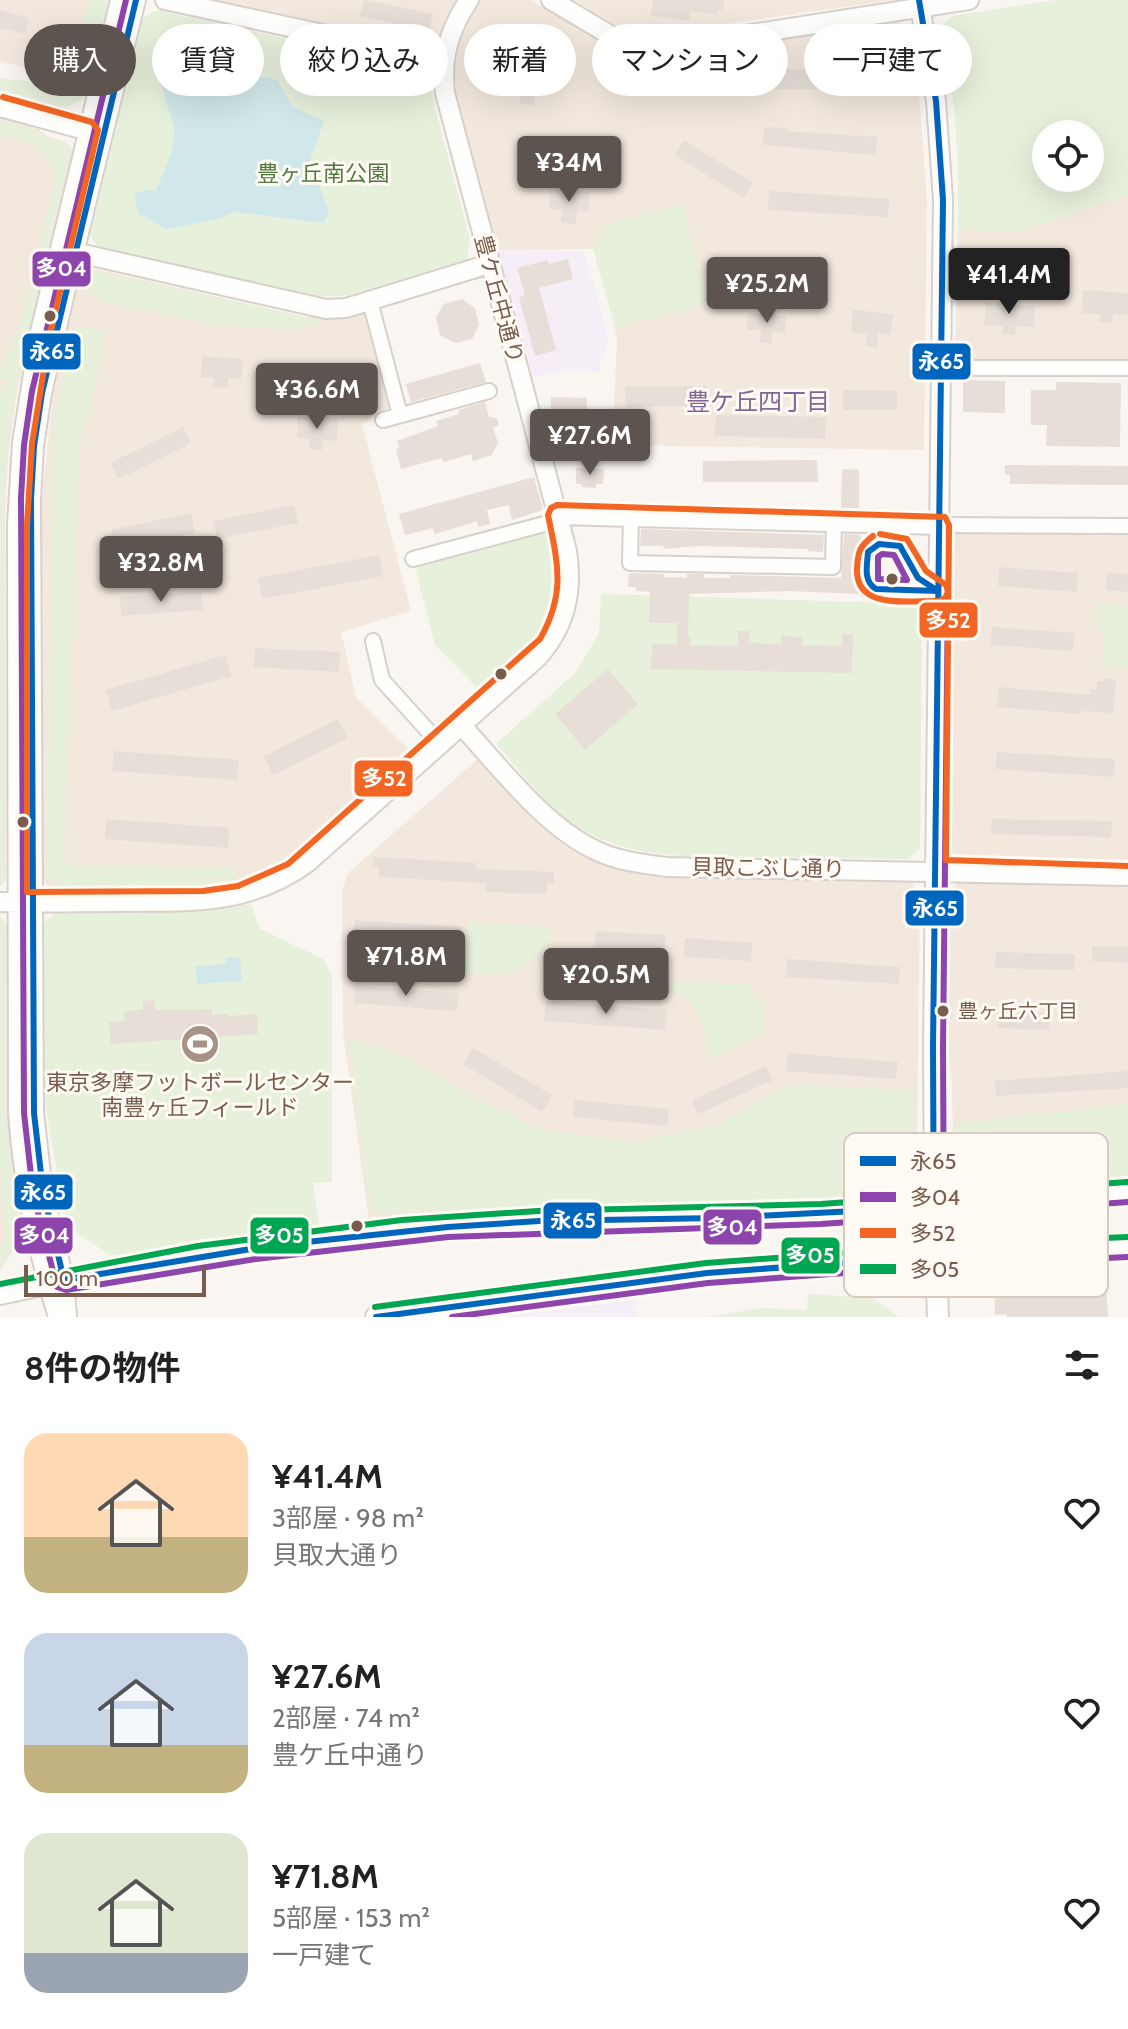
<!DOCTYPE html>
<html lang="ja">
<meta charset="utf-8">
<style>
body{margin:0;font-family:Cabin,"Noto Sans JP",sans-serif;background:#f6f6f6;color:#222;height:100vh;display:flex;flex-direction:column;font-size:30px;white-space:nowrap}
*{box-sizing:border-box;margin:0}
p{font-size:26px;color:#767676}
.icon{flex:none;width:44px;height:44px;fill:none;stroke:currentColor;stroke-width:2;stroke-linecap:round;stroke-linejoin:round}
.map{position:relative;height:1317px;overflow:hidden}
.drawer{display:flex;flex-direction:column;background:#fff;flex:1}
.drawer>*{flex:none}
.hud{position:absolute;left:24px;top:24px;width:1080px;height:72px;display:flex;gap:16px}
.tools{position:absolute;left:1032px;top:120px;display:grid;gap:16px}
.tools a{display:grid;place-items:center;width:72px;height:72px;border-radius:50%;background:#fff;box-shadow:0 8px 32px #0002;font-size:40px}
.scale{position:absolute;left:24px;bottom:20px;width:182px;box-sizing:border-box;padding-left:8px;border:4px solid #7a5c4d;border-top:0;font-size:22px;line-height:28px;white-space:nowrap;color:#7a5c4d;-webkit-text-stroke:6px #fffaf3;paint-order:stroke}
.price{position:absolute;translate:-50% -68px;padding:0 18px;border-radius:8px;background:#5d544f;color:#fff;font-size:26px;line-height:52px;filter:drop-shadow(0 2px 4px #0008)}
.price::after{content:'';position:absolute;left:50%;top:48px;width:24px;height:18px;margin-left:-12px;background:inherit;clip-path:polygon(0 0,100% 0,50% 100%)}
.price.current{background:#222;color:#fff}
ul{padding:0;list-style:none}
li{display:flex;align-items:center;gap:24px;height:200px;padding:0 24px}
li span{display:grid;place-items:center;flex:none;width:224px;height:160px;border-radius:24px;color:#555}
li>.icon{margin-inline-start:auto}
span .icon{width:96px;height:96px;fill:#fffc;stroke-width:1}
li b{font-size:34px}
h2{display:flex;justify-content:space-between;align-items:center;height:96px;padding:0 24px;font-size:34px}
.pill{padding:0 28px;border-radius:36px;background:#fff;box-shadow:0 8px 32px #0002;font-size:28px;line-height:72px}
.pill.current{background:#5d544f;color:#fff}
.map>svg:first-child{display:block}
.residential{fill:#f2e8de}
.education{fill:#f6eef6}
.green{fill:#e7f0db;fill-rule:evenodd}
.water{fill:#d0e8ea}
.building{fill:#e6ded7}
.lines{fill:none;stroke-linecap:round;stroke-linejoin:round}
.minor-casing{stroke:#d7d1cb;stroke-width:18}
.tertiary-casing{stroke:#d7d1cb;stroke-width:22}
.secondary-casing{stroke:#d9d2cb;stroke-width:24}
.minor{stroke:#fefefd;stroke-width:14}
.tertiary{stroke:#fefefd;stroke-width:18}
.secondary{stroke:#fefefd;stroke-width:20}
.bus-1-casing{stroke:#fffaf3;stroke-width:12}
.bus-2-casing{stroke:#fffaf3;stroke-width:12}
.bus-3-casing{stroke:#fffaf3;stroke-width:12}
.bus-4-casing{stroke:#fffaf3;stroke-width:12}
.bus-1{stroke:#0065bd;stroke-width:6}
.bus-2{stroke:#8e44ad;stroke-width:6}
.bus-3{stroke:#f26522;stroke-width:6}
.bus-4{stroke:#00a651;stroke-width:6}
.bus-dot{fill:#7a5c4d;stroke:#fffaf3;stroke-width:3}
.labels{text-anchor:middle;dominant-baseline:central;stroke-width:6;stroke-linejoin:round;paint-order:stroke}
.bus-label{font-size:20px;fill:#7a5c4d;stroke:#fffaf3;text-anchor:start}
.park-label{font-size:22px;fill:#537a41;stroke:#fffaf3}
.street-label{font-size:22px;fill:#7a5c4d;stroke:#fffaf3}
.poi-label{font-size:22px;fill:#7a5c4d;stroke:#fffaf3}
.neighbourhood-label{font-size:24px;fill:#846695;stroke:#fffaf3}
.key{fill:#fffaf3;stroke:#d7cbc1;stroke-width:2}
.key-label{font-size:22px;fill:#7a5c4d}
.line-badge{stroke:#fffaf3;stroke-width:3}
.badge-label{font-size:22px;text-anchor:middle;font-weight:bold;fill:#fff}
</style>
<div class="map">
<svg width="1128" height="1317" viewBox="0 0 1128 1317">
<rect width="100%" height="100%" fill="#f9f5f0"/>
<path class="residential" d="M0,0h96l-18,80 -78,-19z
M191,0h265l-13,23 -5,19 -12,8z
M480,0h50l77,45 18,8 23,3 41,-3 208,-31 12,10 11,71 7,99 -3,248 -312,-5 5,-103 -2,-14 94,-25 -26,-98 -76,19 -14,25 -95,1 -42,-155 -1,-26 4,-26z
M573,0h321l-231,33 -24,-1 -23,-7z
M0,118l38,11 11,8 16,4 8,8 -56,242 -9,66 -3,54 1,369 -6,7z
M1128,195v169l-173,-3 3,-131 62,2z
M94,269l211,48 40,1 23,-6 24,93 -30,19 49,187 -70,21 15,65 56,56 -116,105 -34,19 -24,7 -35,6 -151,1 -9,-11 -1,-382 11,-103 27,-121z
M953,529l175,2v334l-168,-5 -11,-11z
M478,759l77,78 21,15 38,16 35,8 17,1 243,4 11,11 -3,257 -44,48 -162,9 -176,3 -166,12 -26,-189 -1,-141 6,-18z
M960,881l168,5v294l-130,8 -45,-44 -1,-61 -5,-38 2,-154z
M0,916l7,8 1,195 6,64 9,50 -23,38z"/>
<path class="education" d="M498,250l86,1 24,85 -1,11 -7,12v13l-36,-2 -32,8z
M634,1300l3,17h-138z"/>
<path class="green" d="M89,0h19l-23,98 -20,10 -65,-15v-15l32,4 40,-7z
M1056,0h72v195l-108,37 -62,-2v-65l-4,-59 -14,-78 12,-12zM1046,134h44v44h-44z
M156,10l264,58 11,13 5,31 34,127 -3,20 -122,37h-33l-214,-49 -8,-12 53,-217z
M0,120l37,11 11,8 16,4 7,7 -56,241 -9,66 -3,54 1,369 -4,4v-489l6,-14 -6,-4v-7l21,-47 34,-142c-6,-34 -24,-38 -55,-46z
M683,204l26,99 -94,25 -22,-79 14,-25z
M94,271l229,50 -20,9 -85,-5 -119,-24 -18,-13v-12z
M76,326l29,5c-3,44 -21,85 -26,129l-15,402 7,4 165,1v16l-37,4h-134l-18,-9 7,-449 7,-49z
M549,529c26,89 -7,108 -68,163l-46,-47 -19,-74 5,-6z
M601,594l321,10 -2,245 -12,10c-47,-1 -94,-1 -140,-2 -67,-1 -138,6 -196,-34 -29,-20 -52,-53 -76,-79l80,-72 23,-39z
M1099,603l29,2v63l-26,-2 3,-34 -8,-2z
M251,904l9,25 63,30 9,16v207l-19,1 7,45 -209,28 -45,-31 -21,-123 -1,-179 11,-10 146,-2z
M0,918l6,7v194l15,114 -21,34v-23l6,-4 -6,-73z
M467,922l84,5 1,14c-40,36 -34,36 -88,32z
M672,980l77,4 15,22v28l-47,23 -7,-1c-8,-26 -8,-57 -39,-64z
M349,1039l56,16 66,41 70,34 94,12 82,-17 72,-40 125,5 -1,57 -41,47c-166,14 -334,8 -501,20z
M1128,1104v71l-128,11 -45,-44v-19z
M808,1294l64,4 27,19h-191l52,-9 47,2z"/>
<path class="water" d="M164,69c6,1 15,0 21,2 26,9 16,24 47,2l45,6 15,27 32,15 -14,40 19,50 -5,12 -88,-11 -18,7 -52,10 -28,-16 -4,-19 12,-4 10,1c6,-17 16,-36 18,-54 3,-22 -19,-43 -10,-68z
M240,957l2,24 -45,3 -2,-18 31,-2v-6z"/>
<path class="building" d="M364,0l69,14 -4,17 -69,-15z
M653,0h71l-1,10 -6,-1v5l-27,-3 -1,9 -38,-4z
M0,10l29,8 -4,16 -25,-6z
M747,69l121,1v19h-121z
M509,70l42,3 -1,19 -15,-1 -1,14 -14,-1 1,-14 -13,-1z
M764,127l23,1v3l90,6 -1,18 -113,-10z
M684,140l69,43 -10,15 -68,-43z
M550,189l40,3 -2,20 -11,-1 -1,13 -15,-1 1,-13 -13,-1z
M769,191l120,8 -1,18 -120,-7z
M568,259l5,20 -34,9 17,62 -21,6 -16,-59 6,-2 -8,-27 31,-8 1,4z
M1083,290l45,3v22l-15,-1 -1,9 -13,-1 1,-8 -18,-1z
M462,299l13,9 4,17 -7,14 -17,4 -15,-8 -4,-18 8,-13z
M986,302l49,4 -1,21 -18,-1 -1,9 -13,-1 1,-8 -19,-1z
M853,310l40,4 -2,21 -13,-2 -1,15 -11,-2 1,-12 -16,-2z
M748,313l38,3 -1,17 -13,-1v11h-12l1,-13h-14z
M202,356l41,3 -2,20 -13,-1v10l-15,-1 1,-10h-13z
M480,363l6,19 -75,20 -5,-18z
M963,380l42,1v32l-42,-1z
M1056,382l65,1 -1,64 -74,-1 1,-21h-16v-35h25z
M707,386v20l-81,1 -1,-20z
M843,390l54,1v19h-54z
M551,397l36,1 -1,40 -36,-1z
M485,402l4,15 8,1 2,7 -6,2 5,16 -6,12 -19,6 -2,-7 -28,8 -1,-4 -41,11 -5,-20 3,-1 -2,-7 41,-15 -2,-5 23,-7 -1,-4z
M716,415l110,2 -1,22 -110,-3z
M298,417l40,2 -1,22 -14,-1 -1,10 -13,-1 1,-10 -13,-1z
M183,427l8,16 -73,36 -8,-16z
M817,460l1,22h-115v-21z
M1005,465l123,1v19l-118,-1v-9l-5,-1z
M576,468l28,1 -1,15h-7v4l-14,-1v-3h-6z
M842,469l17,1v40h-18z
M534,477l9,33 -31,10 -3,-15 -22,5 3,14 -12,3 -1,-6 -42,13 -2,-6 -28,7 -6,-21z
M294,505l4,18 -81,16 -4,-18z
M191,513l4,20 -80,16 -4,-19z
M641,529l183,6 -1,17 -15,-1v-2l-111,-3 -34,3 1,-3h-24z
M844,534l17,1 -2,59 -70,-3 -100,3 -1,42h2v9l48,1v-15h11v12l32,1v-8l21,1v8l40,1v-12h11l-1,39 -201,-4 1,-25h25v-21h-28l1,-31 -14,-1v-4h-8l1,-14 35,1 -1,3 24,1v-4h17v4h26v-3l111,3z
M379,555l4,21 -121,23 -4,-21z
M999,567l79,6 -1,19 -79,-6z
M1107,573l21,1v18l-22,-2z
M201,591l2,19 -82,6 -1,-19z
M992,627l82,6 -1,18 -82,-6z
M255,648l85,4 -1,20 -85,-5z
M225,655l6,21 -119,35 -6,-21z
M608,669l30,35 -53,46 -30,-36z
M1105,679h11l-3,34 -32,-2v3l-84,-7 2,-20 91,8v-6l7,1v-9h8z
M338,719l9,19 -74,37 -9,-19z
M114,751l125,9 -2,20 -125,-9z
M997,752l118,7 -1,18 -119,-8z
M106,819l123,9 -1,20 -123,-9z
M992,819l120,2 -1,16 -120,-3z
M373,857l103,6v6l78,3v11h-7l-1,11 -60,-2v-9l-107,-6v-10l-6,-1z
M355,920l107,7 -1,19 -107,-6z
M596,931l70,4 -1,19 -70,-4z
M685,938l67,5 -1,18 -67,-4z
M1092,946l36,1v16l-36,-2z
M996,952l79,2 -1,16 -79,-2z
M787,959l113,8 -1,17 -113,-7z
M355,986l103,7 -1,18 -103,-8z
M154,1000l1,10 57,-1v6l16,-1v2l29,-2 1,20 -147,10 -2,-22 16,-1 -1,-9 19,-3v-8z
M546,1001l121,9 -2,20 -121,-9z
M997,1012l52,1v17l-52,-2z
M473,1048l79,47 -10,17 -79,-48z
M788,1053l110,9 -2,17 -110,-8z
M766,1066l7,14 -75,34 -6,-14z
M1128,1071v17l-132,8 -1,-15z
M575,1100l94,9 -2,17 -94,-9z
M1106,1281l2,36h-101v-3l-12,1 -1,-30z"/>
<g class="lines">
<g class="minor-casing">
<path id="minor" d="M370,301l30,114
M940,366l17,2h171
M383,420l106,-29
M631,517l-1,46 203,4 1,-45
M939,525l189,1
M413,559l135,-36 10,-8
M373,641l9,39 58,64"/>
</g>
<g class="tertiary-casing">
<path id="tertiary" d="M165,0l278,60
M551,0l59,35 18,7 21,3 89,-9 231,-36
M919,0l17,101 7,99 -10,847 1,160
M0,107l100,27
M61,249l265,60 20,-1 143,-44
M558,515l381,10
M461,725c39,42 82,100 134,125 22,11 48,14 72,17l461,9
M0,902c39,1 78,0 117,0 71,-1 129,5 190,-39l231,-206c28,-32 35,-65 29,-106l-122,-458c-4,-36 4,-63 24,-93
M58,1317c-21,-67 -35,-134 -40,-204l-1,-588 5,-82 17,-107 81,-336
M67,1317l-3,-37 -21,-89 -9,-78 -3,-614 3,-53 8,-53 32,-140 62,-253"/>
</g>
<g class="secondary-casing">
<path id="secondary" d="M934,1207l4,110
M0,1294c176,-39 357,-65 538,-73 60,-3 120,0 181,-3 136,-4 273,-16 409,-26
M376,1317l331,-44 261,-19 160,-7"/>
</g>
<use href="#minor" class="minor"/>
<use href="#tertiary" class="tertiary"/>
<use href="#secondary" class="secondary"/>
<g class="bus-1-casing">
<path id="bus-1" d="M136,0l-94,393 -8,53 -3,53 3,614 9,78 21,89 205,-34 179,-19 91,-6 179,-3 216,-11
M879,544l21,2 18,32 20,13 -62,-2c-13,-8 -9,-23 -8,-37z
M376,1317l331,-44 227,-17 -1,-209 10,-847 -7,-99 -17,-101"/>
</g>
<g class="bus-2-casing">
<path id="bus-2" d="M126,0l-94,391 -8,54 -3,53 3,615 9,80 24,94 9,3 190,-31 192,-22 373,-13 307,-22
M882,554l12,1 13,25 -29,-1v-22z
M944,1241l-1,-194 5,-456
M452,1317l256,-34 261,-19 159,-7"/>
</g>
<g class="bus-3-casing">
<path id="bus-3" d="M3,97l89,25 6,8 -49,208 -17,106 -5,81v367l176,-1 35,-5 50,-22 252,-225c26,-46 18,-75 8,-124l3,-7 6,-3 388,12 4,8 -3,335 182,6
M873,536c-13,10 -15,15 -16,32 -2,43 52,32 82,33l6,-3 3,-6 -2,-7 -20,-14 -19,-32 -27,-5"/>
</g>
<g class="bus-4-casing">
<path id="bus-4" d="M0,1284l198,-38 204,-26 136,-9 283,-7 306,-22
M375,1307l331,-44 261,-19 161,-7"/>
</g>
<use href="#bus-1" class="bus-1"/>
<use href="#bus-2" class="bus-2"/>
<use href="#bus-3" class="bus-3"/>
<use href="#bus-4" class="bus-4"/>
</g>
<defs>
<g id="stadium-disc" transform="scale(2)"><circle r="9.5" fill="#a69286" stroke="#fffaf3"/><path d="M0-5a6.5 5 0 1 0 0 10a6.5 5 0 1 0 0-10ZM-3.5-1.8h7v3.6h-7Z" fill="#fff"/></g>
</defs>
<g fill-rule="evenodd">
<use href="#stadium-disc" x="200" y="1044"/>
</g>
<g class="bus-dot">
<circle cx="50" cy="316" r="7"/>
<circle cx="892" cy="579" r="7"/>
<circle cx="501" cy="674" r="7"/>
<circle cx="23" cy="822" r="7"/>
<circle cx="943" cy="1011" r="7"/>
<circle cx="357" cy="1226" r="7"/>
</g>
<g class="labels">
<g class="bus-label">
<text x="958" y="1011">豊ヶ丘六丁目</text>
</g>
<g class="park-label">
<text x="323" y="173">豊ヶ丘南公園</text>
</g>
<g class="street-label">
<text transform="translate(499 299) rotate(75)">豊ケ丘中通り</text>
<text transform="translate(768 868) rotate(1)">貝取こぶし通り</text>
</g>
<g class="poi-label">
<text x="200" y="1082">東京多摩フットボールセンター<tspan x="200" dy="25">南豊ヶ丘フィールド</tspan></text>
</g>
<g class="neighbourhood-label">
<text x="758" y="401">豊ケ丘四丁目</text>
</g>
</g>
<rect x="844" y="1133" width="264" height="164" rx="12" class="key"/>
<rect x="860" y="1156" width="36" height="10" fill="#0065bd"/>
<rect x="860" y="1192" width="36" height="10" fill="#8e44ad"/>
<rect x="860" y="1228" width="36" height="10" fill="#f26522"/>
<rect x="860" y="1264" width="36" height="10" fill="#00a651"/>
<g class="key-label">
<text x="910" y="1169">永65</text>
<text x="910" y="1205">多04</text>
<text x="910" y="1241">多52</text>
<text x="910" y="1277">多05</text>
</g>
<g class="line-badge">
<rect x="31" y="250" width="61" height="38" rx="8" fill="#8e44ad"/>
<rect x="21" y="332" width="61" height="39" rx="8" fill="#0065bd"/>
<rect x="911" y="342" width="61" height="39" rx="8" fill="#0065bd"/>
<rect x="918" y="601" width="61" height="38" rx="8" fill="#f26522"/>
<rect x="353" y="759" width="61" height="39" rx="8" fill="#f26522"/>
<rect x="904" y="889" width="61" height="38" rx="8" fill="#0065bd"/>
<rect x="13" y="1173" width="61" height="38" rx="8" fill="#0065bd"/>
<rect x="542" y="1201" width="61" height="39" rx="8" fill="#0065bd"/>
<rect x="702" y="1208" width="61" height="38" rx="8" fill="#8e44ad"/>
<rect x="13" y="1216" width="61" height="39" rx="8" fill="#8e44ad"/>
<rect x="249" y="1216" width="61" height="39" rx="8" fill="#00a651"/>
<rect x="780" y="1236" width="61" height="39" rx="8" fill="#00a651"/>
</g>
<g class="badge-label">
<text x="61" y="276">多04</text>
<text x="52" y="359">永65</text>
<text x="941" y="369">永65</text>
<text x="948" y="628">多52</text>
<text x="384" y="786">多52</text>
<text x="935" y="916">永65</text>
<text x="43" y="1200">永65</text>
<text x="573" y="1228">永65</text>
<text x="732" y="1235">多04</text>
<text x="44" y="1243">多04</text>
<text x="279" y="1243">多05</text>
<text x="810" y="1263">多05</text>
</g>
</svg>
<div class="tools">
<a><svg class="icon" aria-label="locate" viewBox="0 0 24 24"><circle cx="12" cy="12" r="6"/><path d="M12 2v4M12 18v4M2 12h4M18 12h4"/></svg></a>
</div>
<div class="scale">100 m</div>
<b class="price" style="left:569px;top:204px">¥34M</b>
<b class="price current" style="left:1009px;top:316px">¥41.4M</b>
<b class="price" style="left:767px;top:325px">¥25.2M</b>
<b class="price" style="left:317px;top:431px">¥36.6M</b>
<b class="price" style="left:590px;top:477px">¥27.6M</b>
<b class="price" style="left:161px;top:604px">¥32.8M</b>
<b class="price" style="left:406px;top:998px">¥71.8M</b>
<b class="price" style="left:606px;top:1016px">¥20.5M</b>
<div class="hud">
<a class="pill current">購入</a>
<a class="pill">賃貸</a>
<a class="pill">絞り込み</a>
<a class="pill">新着</a>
<a class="pill">マンション</a>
<a class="pill">一戸建て</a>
</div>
</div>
<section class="drawer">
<h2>8件の物件<svg class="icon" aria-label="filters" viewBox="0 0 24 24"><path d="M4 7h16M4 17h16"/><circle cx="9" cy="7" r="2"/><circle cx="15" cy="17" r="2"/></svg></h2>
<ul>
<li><span style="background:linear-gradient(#ffd9b3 65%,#c2b280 0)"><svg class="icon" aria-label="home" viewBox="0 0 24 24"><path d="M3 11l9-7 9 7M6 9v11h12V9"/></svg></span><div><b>¥41.4M</b><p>3部屋 · 98 m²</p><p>貝取大通り</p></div><svg class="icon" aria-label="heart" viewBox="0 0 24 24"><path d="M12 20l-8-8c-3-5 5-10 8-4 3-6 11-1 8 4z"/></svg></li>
<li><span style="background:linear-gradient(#c9d6e8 70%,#c2b280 0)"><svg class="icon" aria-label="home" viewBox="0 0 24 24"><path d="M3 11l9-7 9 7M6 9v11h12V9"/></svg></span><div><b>¥27.6M</b><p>2部屋 · 74 m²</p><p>豊ケ丘中通り</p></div><svg class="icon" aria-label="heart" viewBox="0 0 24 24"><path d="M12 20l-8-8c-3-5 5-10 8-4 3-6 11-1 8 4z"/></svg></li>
<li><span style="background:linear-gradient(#dfe7d0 75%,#9aa5b1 0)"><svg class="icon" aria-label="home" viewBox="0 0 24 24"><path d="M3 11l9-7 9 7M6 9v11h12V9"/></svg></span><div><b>¥71.8M</b><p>5部屋 · 153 m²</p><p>一戸建て</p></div><svg class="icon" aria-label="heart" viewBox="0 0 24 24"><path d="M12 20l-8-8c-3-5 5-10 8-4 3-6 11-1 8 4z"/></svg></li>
</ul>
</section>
